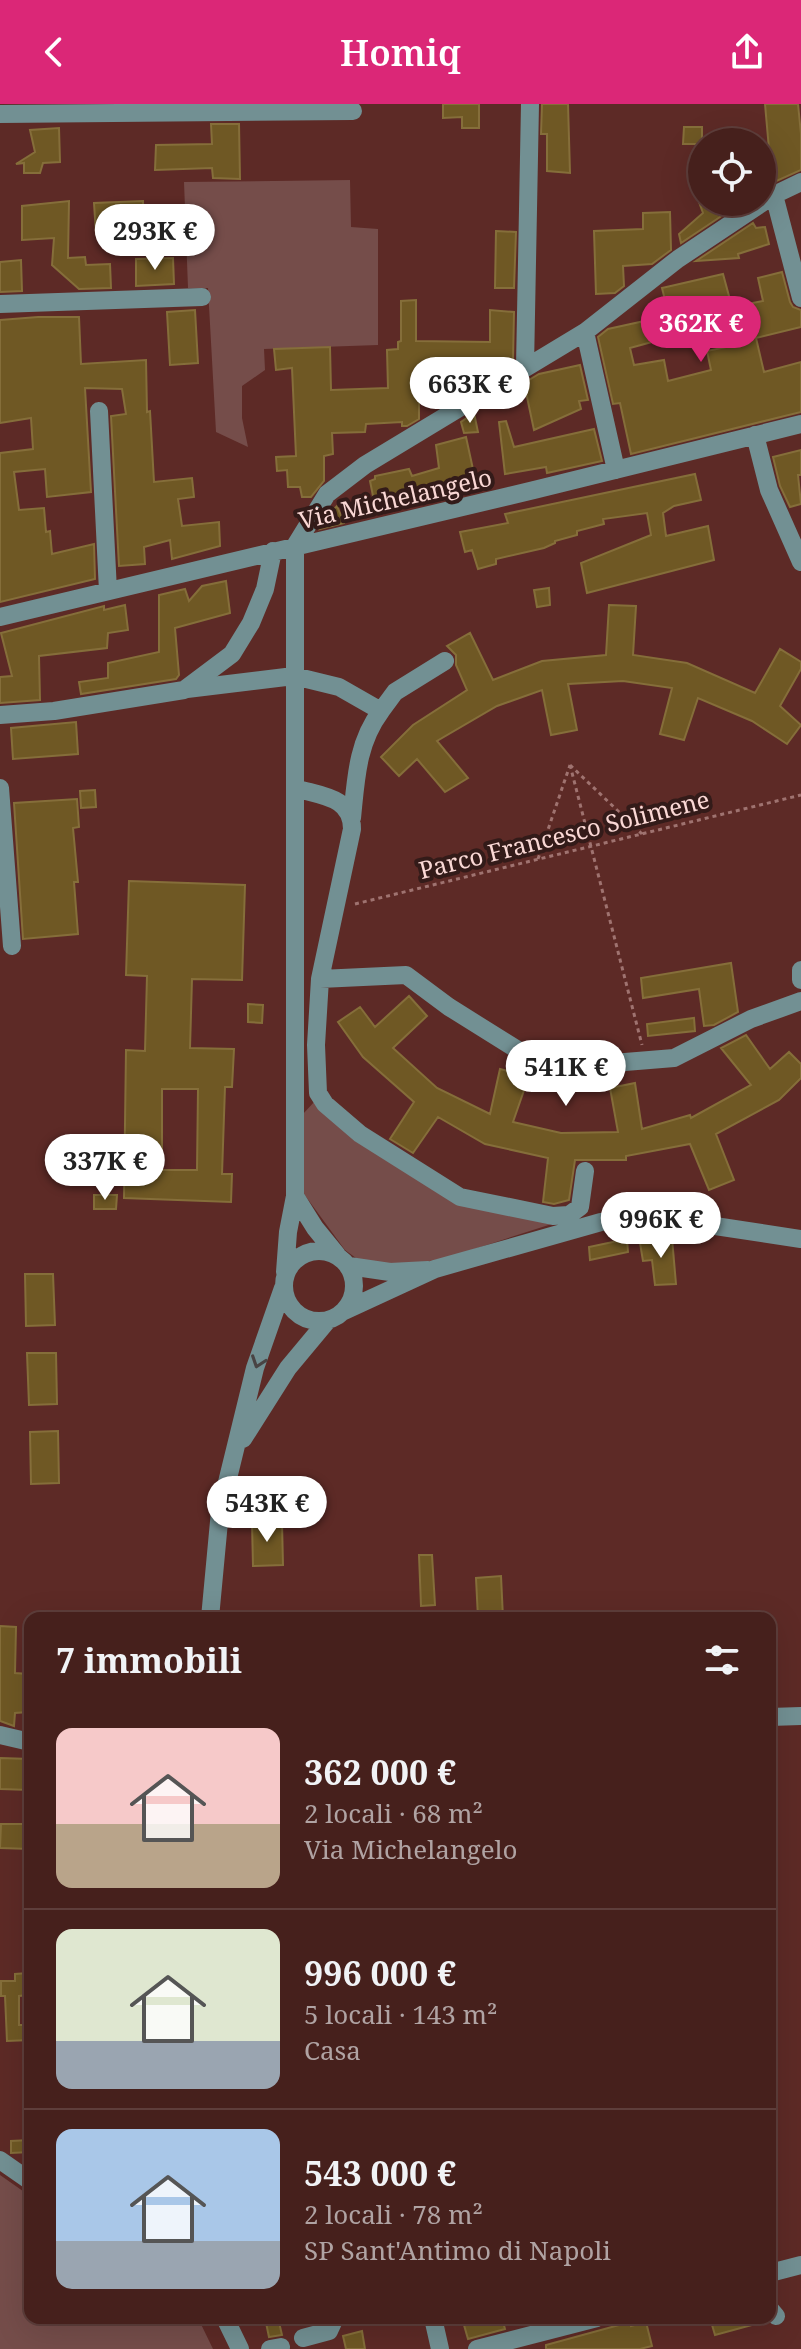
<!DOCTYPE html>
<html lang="it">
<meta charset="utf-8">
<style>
body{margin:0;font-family:"Noto Serif",serif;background:#4d2825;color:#f1f3f6;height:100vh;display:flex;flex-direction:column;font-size:30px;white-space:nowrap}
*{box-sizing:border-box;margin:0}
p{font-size:26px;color:#b0a3a3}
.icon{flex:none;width:44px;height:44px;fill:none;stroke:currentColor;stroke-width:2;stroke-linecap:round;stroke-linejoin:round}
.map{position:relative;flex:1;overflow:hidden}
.sheet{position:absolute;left:24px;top:1508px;width:752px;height:712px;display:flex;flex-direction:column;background:#46201c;border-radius:16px;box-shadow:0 8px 32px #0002,0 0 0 2px #5e3e3b}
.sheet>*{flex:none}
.fabs{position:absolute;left:688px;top:24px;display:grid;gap:16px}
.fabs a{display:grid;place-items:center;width:88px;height:88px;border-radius:50%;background:#46201c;box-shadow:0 8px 32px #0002,0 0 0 2px #5e3e3b;font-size:40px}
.price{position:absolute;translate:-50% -68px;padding:0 18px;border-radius:28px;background:#fff;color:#222;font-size:26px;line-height:52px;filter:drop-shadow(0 2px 4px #0008)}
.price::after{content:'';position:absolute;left:50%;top:48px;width:24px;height:18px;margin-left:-12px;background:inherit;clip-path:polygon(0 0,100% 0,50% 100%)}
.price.active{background:#db2777;color:#fff}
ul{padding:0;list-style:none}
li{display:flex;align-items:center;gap:24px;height:200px;padding:0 32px}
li+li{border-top:2px solid #5e3e3b}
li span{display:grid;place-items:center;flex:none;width:224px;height:160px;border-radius:16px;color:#555}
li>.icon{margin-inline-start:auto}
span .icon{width:96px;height:96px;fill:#fffc;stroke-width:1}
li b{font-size:34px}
h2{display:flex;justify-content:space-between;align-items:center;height:96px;padding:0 32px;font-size:34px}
header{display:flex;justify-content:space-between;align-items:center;height:104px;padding:0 32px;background:#db2777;color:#fff;font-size:36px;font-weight:600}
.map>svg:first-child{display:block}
.green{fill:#754d4a}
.building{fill:#6f5824;stroke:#856e3a;stroke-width:2;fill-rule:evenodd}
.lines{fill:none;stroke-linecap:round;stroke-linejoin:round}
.path{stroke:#9f7370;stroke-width:3;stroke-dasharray:4 4;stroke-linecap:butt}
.minor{stroke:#729093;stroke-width:18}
.oneway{stroke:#494444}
.labels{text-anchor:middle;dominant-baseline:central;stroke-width:8;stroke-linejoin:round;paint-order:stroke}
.street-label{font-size:24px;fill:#fad8d5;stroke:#331b19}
</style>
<header><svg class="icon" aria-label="back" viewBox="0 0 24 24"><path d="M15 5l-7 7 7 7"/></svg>Homiq<svg class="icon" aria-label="share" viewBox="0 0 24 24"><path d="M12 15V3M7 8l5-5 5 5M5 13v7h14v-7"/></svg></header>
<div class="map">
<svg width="801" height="2245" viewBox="0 0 801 2245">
<rect width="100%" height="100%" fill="#5d2a26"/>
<path class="green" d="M350,76l1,47 27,2v116l-114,4 1,21 -23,16v32l6,29 -32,-15 -8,-144h-20l-4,-106z
M315,997l141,102 102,19 -121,39 -45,3 -32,-3 -15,-11 -41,-56 -1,-80z
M0,2071l30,21v122h168l15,31h-213z"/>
<path class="building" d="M443,0h36v24h-17v-11l-19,1z
M542,0h26l2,69 -23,-2v-37h-6z
M765,0h33l3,30v36l-29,13z
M211,20h28l1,55 -27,-1 -1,-10 -57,2 1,-25 56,-1z
M684,23h18v17h-19z
M59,24l1,34 -17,1 -3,10h-16v-10l-8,1 19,-12 -5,-22z
M69,97l-1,57 17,-1 1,8 24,-1 1,24 -32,1 -27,-24 2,-27 -32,2v-34z
M143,97l1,36h-22v-4l-26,1 -2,-31z
M699,98l42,1 -60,40 -2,-9 24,-21z
M670,108l1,38 -19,14 -29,2 1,20 -9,7 -19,1 -2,-63 49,-2v-16z
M753,119l3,5 9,-1 4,17 -31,10 1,4 -43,3z
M496,127l20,1 -2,56h-19z
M173,154l1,26 -38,2v-27z
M21,156l1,31 -22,1v-30z
M782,168l8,30 3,5 8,3v17l-45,11 8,34 37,-10v50l-170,42 -11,-51 -7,1 -15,-67 10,-8 50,-11 -2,-6 11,-4 -5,-20 61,-14 9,33 31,-6 -5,-23zM725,218l6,24 -24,5 4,19 -43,11 -4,-21 -30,5 -4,-17z
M416,196v41l74,1v-32l24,2 -1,49 -37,2v21l-16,9h-41v26l-12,7h-5v-4l-36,2 -1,8 -33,1 1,21 -9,2v25l-13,16h-9l-2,-10h-12l-1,-17 -10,1 -1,-14 20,-1 -4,-88 -16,2 -2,-21 56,-2 1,43 57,-2 -1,-38 11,-1v-7l3,-1v-40z
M195,206l3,53 -28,2 -3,-53z
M38,213h41l2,47 65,-4 1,52 3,-1 4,71 38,-4 2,19 -16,2 4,27 37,-4 1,24 -48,13 -2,-19 -26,7 1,17 -26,2 -8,-150 15,-2 -4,-25 -37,-1 6,104 -44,5 -2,-28 -31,3 5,38 25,-2 2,24 4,-1 2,23 42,-10 1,35 -95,23v-149l33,-4 -2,-31 -31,5v-103z
M580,261l8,35 -9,1 2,8 -47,21 -10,-47 15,-9z
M474,309l4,19 -14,1 -3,-11z
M506,317l8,26 80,-18 8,32 -55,12 -1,-6 -41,7 -6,-52z
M466,333l10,46 -49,9 2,6 -53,13 -6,-30 5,-2v-3l34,-7 3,7 27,-8 -3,-23z
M801,346v25h-3l3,29 -11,3 -10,-21 -7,-29z
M695,370l6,26 -27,6 -11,7 3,23 42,-10 6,34 -127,33 -6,-30 70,-28 -4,-22 -44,6 1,5 -27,7v4l-22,6v2l-11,5 -48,11v5l-18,5 -6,-19 -7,2 -5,-20 48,-9 -3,-9z
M337,402l7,17 -24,6 7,-13z
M226,477l4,32 -55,15 4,47 -3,4 -95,15 -2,-12 29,-4v-15l51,-11v-57l26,-6 4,12 13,-15z
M549,484l1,17 -13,2 -3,-17z
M125,501l3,25 -20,3 -1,15 -68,8 1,44 -40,3v-26l12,-1 -11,-43 103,-27v4z
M609,501l27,1 -3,49 54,8 68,30 25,-44 21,13v7l-21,37 21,19 -14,19 -35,-23 -54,-23 -14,42 -24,-6 12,-46 -49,-7 -55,3 9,46 -26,5 -9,-45 -45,16 -60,35 31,37 -23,14 -28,-33 -18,17 -18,-19 32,-32 54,-35 -11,-25v-10l-9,-9 23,-13 23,47 49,-19 64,-6z
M76,618l2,32 -65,5 -2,-31z
M95,686l1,17 -15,1 -1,-17z
M77,695l2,28 -6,1 5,54h-4l4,52 -55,5 -9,-136z
M129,777l116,4 -3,95 -50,-1 -2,69 44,1 -2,38h-7l-3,87h10l-1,28 -107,-4 2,-148 19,1 2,-75 -21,-1zM162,985h36l-1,81h-35z
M731,859l7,49 -24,13 -10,1 -5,-37 -56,9 -2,-20z
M409,892l18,20 -34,32 44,40 53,26 10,-45 29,7 -16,46 48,11 57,-1 -8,-44 25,-5 7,46 48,-14 1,3 60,-33 -30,-37 25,-13 24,34 19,-17 12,12v14l-22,22 -63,34 18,46 -25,10 -19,-46 -64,12v4h-51l-6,40 -15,4 -11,-2 5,-44 -63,-14 -47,-27 -25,36 -23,-14 24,-37 -51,-45 -25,-35 22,-15 15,20z
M248,900l15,1 -1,18 -14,-1z
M694,914l1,13 -47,5 -1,-12z
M94,1091h23l-1,14h-22z
M672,1134l4,46 -21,1 -3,-25 -9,1 -3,-18z
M627,1135l1,13 -38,8 -1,-13z
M25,1170h28l2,51 -29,1z
M27,1249h29l1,51 -28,1z
M58,1327l1,52 -28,1 -1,-52z
M252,1419h30l1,42 -30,1z
M419,1451h13l3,50 -14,1z
M501,1472l2,42h-25l-2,-40z
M0,1522l16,1 -1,46 13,1v38l-13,1 -1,13 -14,-5z
M0,1654l30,1v31l-30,-1z
M1,1720h29v25l-30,-1z
M28,1869l1,22 -10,1v29h11v15l-23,1 -2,-45h-4v-15h14v-7z
M30,2036v12l-19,1v-12z
M265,2214h13l4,17 -13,2z
M462,2214h40l3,11 -37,10z
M710,2214h52l1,4 -48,13z
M630,2218l1,4 15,-4 6,24 -12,3h-94v-4z
M362,2227l3,18h-19l-3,-13z"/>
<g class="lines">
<path class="path" d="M570,661l72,280
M570,661l72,69
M538,755l32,-94
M355,800l446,-109"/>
<path class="minor" d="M0,10l353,-3
M774,91l27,103
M0,200l202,-7
M585,228l31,138
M525,263l5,-263
M99,307l9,180
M755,331l14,55 32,72
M0,513l534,-127 267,-66
M187,585l107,-13 45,11 42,24c-24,32 -25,68 -29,107
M381,607l14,-19 50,-31
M0,611l54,-4 130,-21 48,-36 19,-31 14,-34 8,-38
M0,684l12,158
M295,684c25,8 57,8 57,41l-32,150 -4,66 2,48 7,11 35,30 100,63 93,19 16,-1 11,-8 5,-36
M801,866v10
M320,875l86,-4 43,32 88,55 39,4 98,-8 77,-39 50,-18
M295,1092l20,32 22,27
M284 1182a35 35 0 1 1 70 0a35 35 0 1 1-70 0Z
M349,1162l41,6 38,-2
M285,1168l3,-40 7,-36v-650l32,-52 38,-29 220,-133 93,-73 96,-64 27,-13
M344,1207l91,-42 166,-47 61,-4 139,21
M243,1335l45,-71 40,-48
M210,1514l10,-107 35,-143 28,-80
M770,1613l31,-1
M0,1631l30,7
M0,2056l30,21
M770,2169l31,-8
M770,2205l6,7
M225,2214l15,31
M433,2214l7,31
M303,2234l26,-7 6,-13
M270,2245l11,-2
M477,2245l120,-31"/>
</g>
<defs><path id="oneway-chevron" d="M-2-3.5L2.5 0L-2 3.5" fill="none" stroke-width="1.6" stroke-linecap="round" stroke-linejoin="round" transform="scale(2)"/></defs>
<use class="oneway" href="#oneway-chevron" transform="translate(258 1258) rotate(109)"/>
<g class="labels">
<g class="street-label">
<text transform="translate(395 394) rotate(-13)">Via Michelangelo</text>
<text transform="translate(564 730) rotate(-14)">Parco Francesco Solimene</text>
</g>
</g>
</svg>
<div class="fabs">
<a><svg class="icon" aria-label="locate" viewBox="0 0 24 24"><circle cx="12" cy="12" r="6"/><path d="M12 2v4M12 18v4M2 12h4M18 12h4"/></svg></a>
</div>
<b class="price" style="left:155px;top:168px">293K €</b>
<b class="price active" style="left:701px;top:260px">362K €</b>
<b class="price" style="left:470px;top:321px">663K €</b>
<b class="price" style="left:566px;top:1004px">541K €</b>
<b class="price" style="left:105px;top:1098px">337K €</b>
<b class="price" style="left:661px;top:1156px">996K €</b>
<b class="price" style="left:267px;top:1440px">543K €</b>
<section class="sheet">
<h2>7 immobili<svg class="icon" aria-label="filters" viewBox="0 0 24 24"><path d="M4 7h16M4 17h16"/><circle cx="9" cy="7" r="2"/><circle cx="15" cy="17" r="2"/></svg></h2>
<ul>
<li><span style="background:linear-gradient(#f6c9c9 60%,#b9a48a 0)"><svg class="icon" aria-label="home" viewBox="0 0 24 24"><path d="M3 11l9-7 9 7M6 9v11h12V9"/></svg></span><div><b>362 000 €</b><p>2 locali · 68 m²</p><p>Via Michelangelo</p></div></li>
<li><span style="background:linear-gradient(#dfe7d0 70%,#9aa5b1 0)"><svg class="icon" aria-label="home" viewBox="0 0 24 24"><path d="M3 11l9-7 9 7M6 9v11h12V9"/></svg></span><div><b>996 000 €</b><p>5 locali · 143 m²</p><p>Casa</p></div></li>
<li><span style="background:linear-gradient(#a9c7e8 70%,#9aa5b1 0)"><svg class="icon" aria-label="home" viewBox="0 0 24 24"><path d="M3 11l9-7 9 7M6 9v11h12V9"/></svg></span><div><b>543 000 €</b><p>2 locali · 78 m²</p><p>SP Sant'Antimo di Napoli</p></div></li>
</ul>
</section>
</div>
